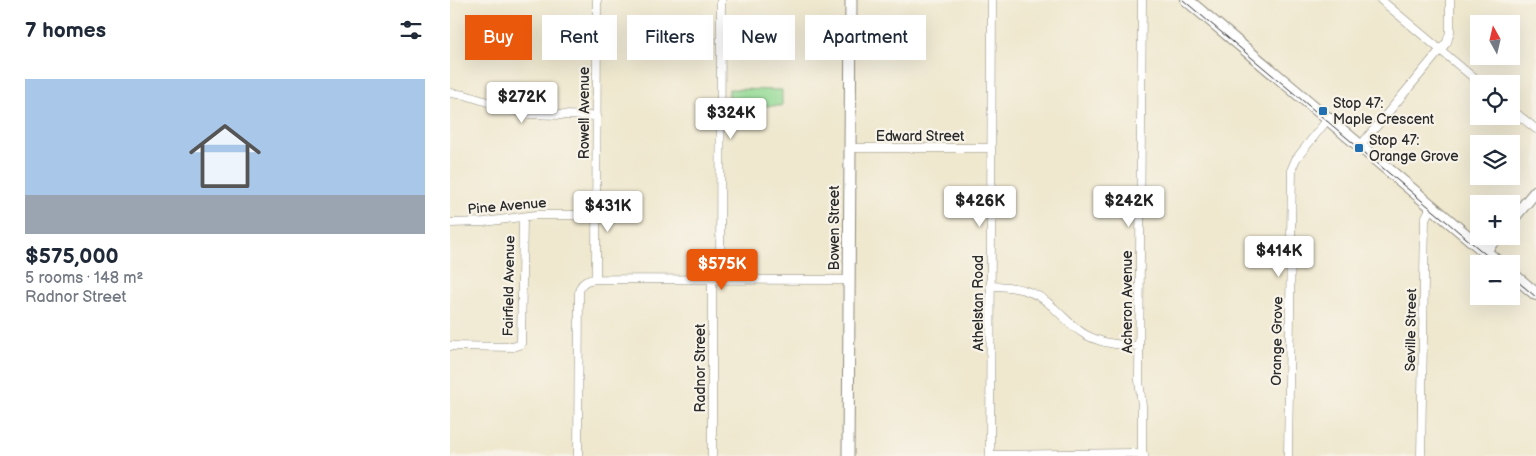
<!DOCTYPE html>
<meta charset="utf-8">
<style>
body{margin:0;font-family:"Balsamiq Sans",sans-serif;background:#f2f2f3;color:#1f2937;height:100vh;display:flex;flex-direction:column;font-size:19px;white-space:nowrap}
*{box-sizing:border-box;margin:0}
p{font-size:16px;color:#747a83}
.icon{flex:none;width:28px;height:28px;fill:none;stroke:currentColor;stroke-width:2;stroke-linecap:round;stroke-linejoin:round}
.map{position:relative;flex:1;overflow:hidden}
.side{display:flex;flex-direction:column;background:#fff;width:450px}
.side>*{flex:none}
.top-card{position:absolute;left:15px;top:15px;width:475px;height:45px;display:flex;gap:10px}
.needle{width:32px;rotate:352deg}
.tools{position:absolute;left:1020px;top:15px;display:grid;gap:10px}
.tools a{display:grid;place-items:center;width:50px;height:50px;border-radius:0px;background:#fff;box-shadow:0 5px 20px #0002;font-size:25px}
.price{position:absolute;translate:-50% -42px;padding:0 11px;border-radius:5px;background:#fff;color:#222;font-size:16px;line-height:32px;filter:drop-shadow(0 1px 2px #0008)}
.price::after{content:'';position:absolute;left:50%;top:30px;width:15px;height:11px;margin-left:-8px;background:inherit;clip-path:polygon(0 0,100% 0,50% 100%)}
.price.active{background:#ea580c;color:#fff}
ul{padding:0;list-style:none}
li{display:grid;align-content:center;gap:10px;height:265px;padding:0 25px}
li+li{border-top:1px solid #e0e1e3}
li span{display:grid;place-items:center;height:155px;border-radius:0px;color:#555}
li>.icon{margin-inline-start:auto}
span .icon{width:90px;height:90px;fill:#fffc;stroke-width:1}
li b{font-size:21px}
h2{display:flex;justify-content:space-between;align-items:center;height:60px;padding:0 25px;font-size:21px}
.tag{padding:0 18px;border-radius:0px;background:#fff;box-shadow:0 5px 20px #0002;font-size:18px;line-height:45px}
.tag.active{background:#ea580c;color:#fff}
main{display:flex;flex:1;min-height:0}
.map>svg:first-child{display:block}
.green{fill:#91d993;stroke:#5e825f}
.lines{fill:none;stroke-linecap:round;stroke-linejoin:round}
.street-casing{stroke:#8d8a7d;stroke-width:9}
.secondary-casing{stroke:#8d8a7d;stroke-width:13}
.primary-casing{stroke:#8d8a7d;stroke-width:14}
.street{stroke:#fff;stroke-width:8}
.secondary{stroke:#fff;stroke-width:11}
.primary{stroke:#fff;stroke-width:12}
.tram{stroke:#2b2b2b;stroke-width:1}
.poi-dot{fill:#1f6fb2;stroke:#f7f3e8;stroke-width:2}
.labels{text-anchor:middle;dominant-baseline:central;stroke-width:4.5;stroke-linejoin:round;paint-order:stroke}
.poi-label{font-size:14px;fill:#2b2b2b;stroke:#f7f3e8;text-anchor:start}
.street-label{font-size:14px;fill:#2b2b2b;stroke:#f7f3e8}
</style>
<main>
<section class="side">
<h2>7 homes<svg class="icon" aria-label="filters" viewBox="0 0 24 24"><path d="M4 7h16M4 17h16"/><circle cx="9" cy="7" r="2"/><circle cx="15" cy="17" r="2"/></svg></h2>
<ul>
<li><span style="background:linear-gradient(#a9c7e8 75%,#9aa5b1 0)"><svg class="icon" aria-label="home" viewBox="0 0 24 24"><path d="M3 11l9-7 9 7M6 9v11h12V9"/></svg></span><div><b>$575,000</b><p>5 rooms · 148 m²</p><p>Radnor Street</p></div></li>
</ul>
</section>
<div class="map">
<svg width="1086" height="456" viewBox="0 0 1086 456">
<rect width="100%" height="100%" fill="#f7f3e8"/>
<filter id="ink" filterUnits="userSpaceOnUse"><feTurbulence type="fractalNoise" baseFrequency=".02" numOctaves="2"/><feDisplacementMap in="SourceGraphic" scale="10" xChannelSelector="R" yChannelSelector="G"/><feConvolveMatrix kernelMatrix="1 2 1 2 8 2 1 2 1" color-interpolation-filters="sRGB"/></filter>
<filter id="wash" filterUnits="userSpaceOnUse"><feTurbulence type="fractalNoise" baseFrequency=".0096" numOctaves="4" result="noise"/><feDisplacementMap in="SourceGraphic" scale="20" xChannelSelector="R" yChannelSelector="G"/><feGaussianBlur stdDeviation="1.12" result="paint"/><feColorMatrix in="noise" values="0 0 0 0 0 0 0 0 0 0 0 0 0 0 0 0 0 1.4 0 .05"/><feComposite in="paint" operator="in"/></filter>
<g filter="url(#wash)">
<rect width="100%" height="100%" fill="#efe8cf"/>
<path class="green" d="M279,89l53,1v16l-53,-1z"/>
</g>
<g filter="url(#ink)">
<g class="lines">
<g class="street-casing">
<path id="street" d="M692,0l-3,380 3,26v49
M931,0l100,84
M0,93l15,2 61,19 71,2
M1061,109l25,20
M910,146l87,-104 3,-10v-32
M400,148h141
M0,223l34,-1 52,-7h61
M146,279l253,1
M270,279l1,-279
M540,286c25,0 46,4 64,22 11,10 19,20 32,27 17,9 35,10 53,11
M0,346l63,1 8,-3 2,-127
M540,455l142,-2 12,3
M128,456l1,-163c1,-10 7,-13 17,-14v-5l1,-274
M262,456v-177
M540,456l2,-456
M838,456l4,-288 4,-9 32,-40
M971,456l4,-237 6,-13"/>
</g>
<g class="secondary-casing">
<path id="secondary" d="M1061,221l25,-30
M1035,251l13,-15
M398,456l3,-456"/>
</g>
<g class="primary-casing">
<path id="primary" d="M737,0l313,264
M1061,273l25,21"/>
</g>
<use href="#street" class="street"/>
<use href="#secondary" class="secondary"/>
<use href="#primary" class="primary"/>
<path class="tram" d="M733,0l314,264
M1061,276l25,21"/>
</g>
</g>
<g class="poi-dot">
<rect x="868" y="106" width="10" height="10" rx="2.5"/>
<rect x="904" y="143" width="10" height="10" rx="2.5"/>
</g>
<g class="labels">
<g class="poi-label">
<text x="883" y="103">Stop 47:<tspan x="883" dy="16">Maple Crescent</tspan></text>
<text x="919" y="140">Stop 47:<tspan x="919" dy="16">Orange Grove</tspan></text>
</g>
<g class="street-label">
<text transform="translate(134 113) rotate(-90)">Rowell Avenue</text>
<text x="470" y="136">Edward Street</text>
<text transform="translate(57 206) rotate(-5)">Pine Avenue</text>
<text transform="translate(384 228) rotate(-90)">Bowen Street</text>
<text transform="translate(59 286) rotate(-89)">Fairfield Avenue</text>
<text transform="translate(677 302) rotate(-90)">Acheron Avenue</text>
<text transform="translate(528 303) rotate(-90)">Athelstan Road</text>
<text transform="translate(961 330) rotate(-89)">Seville Street</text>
<text transform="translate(827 341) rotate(-89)">Orange Grove</text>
<text transform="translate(250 368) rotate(-90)">Radnor Street</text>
</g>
</g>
</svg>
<div class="tools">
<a><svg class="needle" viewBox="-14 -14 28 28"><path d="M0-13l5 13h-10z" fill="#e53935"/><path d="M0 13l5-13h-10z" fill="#747a83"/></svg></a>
<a><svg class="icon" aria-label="locate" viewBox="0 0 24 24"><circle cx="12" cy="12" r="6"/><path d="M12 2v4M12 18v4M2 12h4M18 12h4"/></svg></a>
<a><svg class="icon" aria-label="layers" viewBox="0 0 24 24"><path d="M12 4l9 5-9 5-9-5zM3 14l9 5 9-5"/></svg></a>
<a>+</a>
<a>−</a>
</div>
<b class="price" style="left:72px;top:124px">$272K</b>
<b class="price" style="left:281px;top:140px">$324K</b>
<b class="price" style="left:530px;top:228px">$426K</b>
<b class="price" style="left:679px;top:228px">$242K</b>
<b class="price" style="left:158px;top:233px">$431K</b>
<b class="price" style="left:829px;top:278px">$414K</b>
<b class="price active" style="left:272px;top:291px">$575K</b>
<div class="top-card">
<a class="tag active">Buy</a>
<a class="tag">Rent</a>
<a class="tag">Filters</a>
<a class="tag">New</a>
<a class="tag">Apartment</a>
</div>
</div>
</main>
